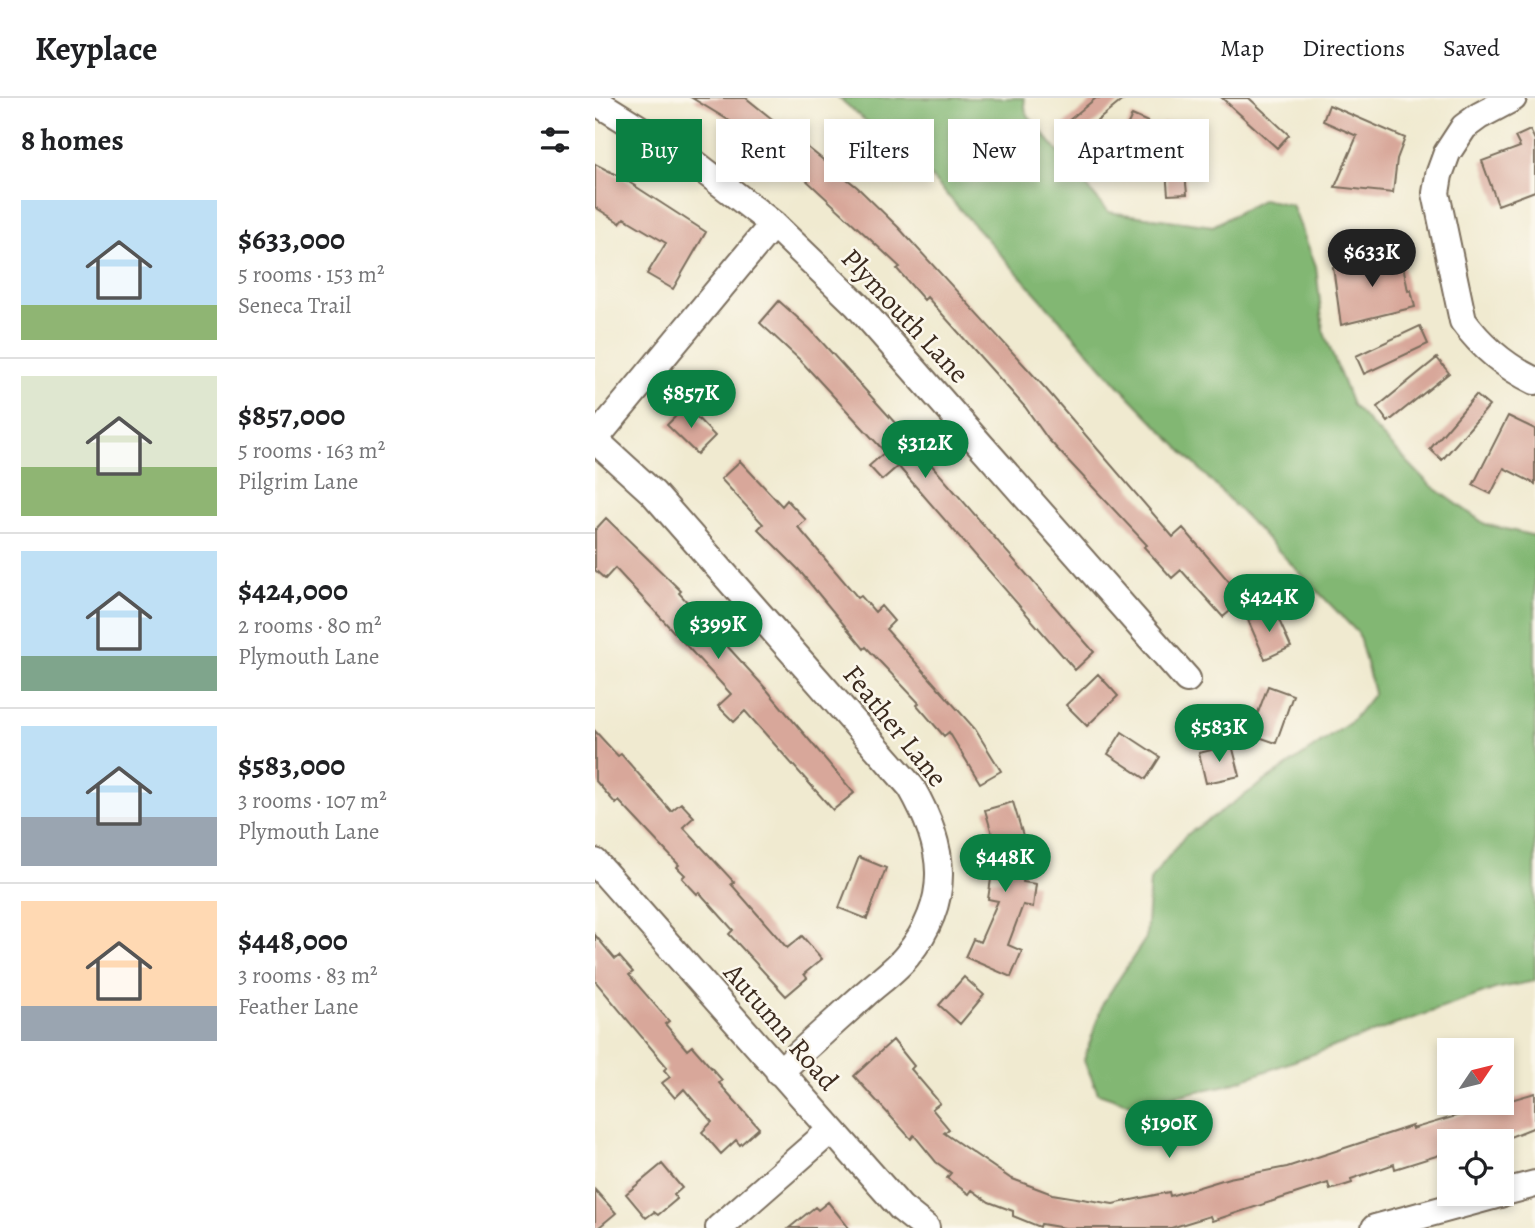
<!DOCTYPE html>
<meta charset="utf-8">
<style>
body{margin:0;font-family:Alegreya,serif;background:#f2f2f2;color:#202124;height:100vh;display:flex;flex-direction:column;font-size:26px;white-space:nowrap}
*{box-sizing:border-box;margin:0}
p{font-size:23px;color:#757577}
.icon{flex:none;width:38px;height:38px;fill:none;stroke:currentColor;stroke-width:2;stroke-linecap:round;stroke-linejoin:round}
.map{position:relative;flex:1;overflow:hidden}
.panel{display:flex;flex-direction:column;background:#fff;width:595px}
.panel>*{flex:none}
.banner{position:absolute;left:21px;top:21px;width:665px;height:63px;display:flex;gap:14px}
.needle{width:46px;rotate:55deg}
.fabs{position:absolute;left:842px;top:940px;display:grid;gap:14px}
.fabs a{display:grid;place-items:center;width:77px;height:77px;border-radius:0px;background:#fff;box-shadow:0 4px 10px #0003;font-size:35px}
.price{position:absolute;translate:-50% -60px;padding:0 16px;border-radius:24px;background:#0b8043;color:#fff;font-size:23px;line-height:46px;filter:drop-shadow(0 2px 4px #0008)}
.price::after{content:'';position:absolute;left:50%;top:42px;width:21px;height:16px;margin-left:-10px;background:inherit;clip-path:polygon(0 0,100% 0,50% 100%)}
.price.selected{background:#222;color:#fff}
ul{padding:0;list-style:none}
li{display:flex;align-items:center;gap:21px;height:175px;padding:0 21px}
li+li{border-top:2px solid #e0e0e0}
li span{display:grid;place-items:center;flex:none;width:196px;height:140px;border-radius:0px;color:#555}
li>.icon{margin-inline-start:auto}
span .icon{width:84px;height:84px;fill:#fffc;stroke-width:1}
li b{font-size:30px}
h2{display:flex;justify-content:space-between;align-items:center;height:84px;padding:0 21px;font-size:30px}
.chip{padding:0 24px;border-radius:0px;background:#fff;box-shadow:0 4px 10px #0003;font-size:24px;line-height:63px}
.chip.selected{background:#0b8043;color:#fff}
header{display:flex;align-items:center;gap:42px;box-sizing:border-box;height:98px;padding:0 35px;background:#fff;border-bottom:2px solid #e0e0e0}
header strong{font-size:33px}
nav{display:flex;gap:38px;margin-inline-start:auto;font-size:24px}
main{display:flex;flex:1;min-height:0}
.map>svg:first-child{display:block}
.forest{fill:#82b773;stroke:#5e7048;stroke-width:2}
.building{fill:#d8a79a}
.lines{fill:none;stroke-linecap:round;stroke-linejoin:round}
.street-casing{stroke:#7a6d5c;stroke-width:30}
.street{stroke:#fff;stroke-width:26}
.labels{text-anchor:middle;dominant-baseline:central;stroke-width:5;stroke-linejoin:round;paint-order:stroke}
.street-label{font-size:28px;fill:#3b2a1e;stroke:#fbf7ec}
</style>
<header>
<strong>Keyplace</strong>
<nav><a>Map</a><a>Directions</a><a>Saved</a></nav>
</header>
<main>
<section class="panel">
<h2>8 homes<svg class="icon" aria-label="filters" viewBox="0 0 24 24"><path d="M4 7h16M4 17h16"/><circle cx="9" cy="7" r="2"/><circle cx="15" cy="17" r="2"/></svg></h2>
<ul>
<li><span style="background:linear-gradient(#bfe0f5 75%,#8fb573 0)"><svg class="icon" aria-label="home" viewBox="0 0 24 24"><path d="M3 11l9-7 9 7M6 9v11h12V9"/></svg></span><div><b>$633,000</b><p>5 rooms · 153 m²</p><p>Seneca Trail</p></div></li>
<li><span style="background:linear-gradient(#dfe7d0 65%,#8fb573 0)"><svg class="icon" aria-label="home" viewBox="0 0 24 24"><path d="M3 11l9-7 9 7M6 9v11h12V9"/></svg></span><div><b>$857,000</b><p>5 rooms · 163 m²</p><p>Pilgrim Lane</p></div></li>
<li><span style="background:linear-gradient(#bfe0f5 75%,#7fa58c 0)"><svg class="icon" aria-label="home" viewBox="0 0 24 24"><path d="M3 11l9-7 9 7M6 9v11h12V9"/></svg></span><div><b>$424,000</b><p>2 rooms · 80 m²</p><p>Plymouth Lane</p></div></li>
<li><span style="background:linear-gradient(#bfe0f5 65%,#9aa5b1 0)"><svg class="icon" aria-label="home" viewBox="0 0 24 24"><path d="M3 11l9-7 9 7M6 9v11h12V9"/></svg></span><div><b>$583,000</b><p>3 rooms · 107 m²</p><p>Plymouth Lane</p></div></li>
<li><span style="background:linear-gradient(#ffd9b3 75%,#9aa5b1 0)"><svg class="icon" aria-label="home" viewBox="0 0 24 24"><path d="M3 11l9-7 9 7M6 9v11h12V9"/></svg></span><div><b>$448,000</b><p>3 rooms · 83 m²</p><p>Feather Lane</p></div></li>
</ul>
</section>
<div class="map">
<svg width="940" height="1130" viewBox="0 0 940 1130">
<rect width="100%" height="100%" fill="#fbf7ec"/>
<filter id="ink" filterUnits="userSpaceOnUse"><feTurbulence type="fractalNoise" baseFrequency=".0143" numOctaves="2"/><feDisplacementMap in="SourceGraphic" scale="14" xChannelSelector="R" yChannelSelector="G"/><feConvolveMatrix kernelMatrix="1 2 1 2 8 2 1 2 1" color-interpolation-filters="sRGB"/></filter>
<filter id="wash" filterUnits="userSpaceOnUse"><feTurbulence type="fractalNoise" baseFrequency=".00686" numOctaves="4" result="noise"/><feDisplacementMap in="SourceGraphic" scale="28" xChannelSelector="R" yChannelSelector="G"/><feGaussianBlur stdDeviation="1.57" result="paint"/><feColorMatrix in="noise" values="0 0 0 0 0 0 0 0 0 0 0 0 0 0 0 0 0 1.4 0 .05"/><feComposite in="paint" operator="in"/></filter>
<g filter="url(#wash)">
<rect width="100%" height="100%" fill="#f0ead0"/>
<path class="forest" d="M244,0h185l2,15 82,99 105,14 50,-27 29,6 24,61 7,64 29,75 77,79 56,40 50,12v445l-40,8 -268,96 -94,20 -35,-12 -14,-33 19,-57 43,-65 4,-58 35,-44 166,-114 23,-29 -16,-60 -236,-244 -192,-213z"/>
<g id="blocks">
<path class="building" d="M97,0h54l111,89 41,40 148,162 127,148 10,-9 61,71 -21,18 -42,-47 -9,8 -28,-31 3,-2 -99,-106 -23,-32 -98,-110 -3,3 -27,-31 3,-2 -97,-90 -65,-51z
M501,0h29l-51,42 -12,-14z
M627,0h27l40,37 -12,13z
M734,7l76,33 -8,21 -4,34 -58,-6 22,-51 -34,-15z
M537,17l16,7 -24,51 -15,-7z
M585,24l7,72 -19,1 -6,-72z
M935,32l5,10v51l-37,14 -16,-44 38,-14 -5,-10z
M0,66l26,13 85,55 -33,57 -26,-15 19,-31 -42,-25 -4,5 -25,-16z
M806,157l7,36 3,-1 4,17 -74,18 -8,-58z
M184,203l31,28 86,95 198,228 -19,18 -177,-204 -16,14 -13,-14 16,-14 -85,-92 -40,-37z
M825,228l8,18 -64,30 -8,-18z
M842,260l12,15 -61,49 -11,-15z
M881,297l13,11 -47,54 -12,-11z
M91,308l29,30 -18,18 -30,-29z
M913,318l27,13v55l-31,-16 -13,26 -18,-9z
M145,363l42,45 5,-6 19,20 -8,7 60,71 3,-2 14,16 6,-6 13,15 -8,8 89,100 26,42 -21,12 -31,-51 -5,4 -27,-31 2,-2 -53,-56 -2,2 -66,-80 -40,-40 5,-5 -42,-45z
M11,420l75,73 -2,2 88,97 87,103 -21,17 -88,-99 -11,11 -16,-16 13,-12 -116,-126 -10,11 -10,-9v-40z
M679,511l17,38 -26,12 -17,-39z
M503,576l20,22 -31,30 -21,-21z
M673,588l25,9 -17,48 -26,-9z
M0,633l23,25 3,-2 50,57 10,-8 13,14 -11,10 51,55 -3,2 56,64 15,-12 20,23 -18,15 3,4 -21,18 -57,-62 4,-4 -34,-38 -2,2 -15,-16 3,-3 -8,-8 2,-2 -60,-64 -3,3 -21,-24z
M527,634l38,25 -14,22 -38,-25z
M637,647l8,31 -34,7 -7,-30z
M418,704l14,47 -4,33 13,2 -3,23 -10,-2 -15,40 14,6 -11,26 -46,-20 8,-18 7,3 18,-41 -10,-2 3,-20 15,2 -21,-71z
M264,759l27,11 -19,51 -28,-11z
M0,837l20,24 4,-3 14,16 -4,3 40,46 -4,3 22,26 5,-4 30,34 -3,3 40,45 -19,17 -4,-5 -15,14 -19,-22 10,-10 -28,-33 -9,9 -13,-15 8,-6 -6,-7 3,-3 -72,-86z
M369,879l20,18 -24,29 -21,-19z
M298,942l21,26 -3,3 29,34 -8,6 17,20 -5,4 66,45 42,16 61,10 56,-12 1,4 59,-18 58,-11 125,-41v3l123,-36v34l-30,12 -1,-4 -23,6h-32v11l-54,17 -1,-5 -43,15 1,4 -22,7 -2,-7 -116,38 -2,-5 -39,12h-106l-24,-4 -1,3 -27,-11v-5l-24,-9 -17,-12 -3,4 -22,-16 4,-5 -15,-11 -22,-27 -3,4 -57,-63z
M67,1066l20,24 -8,7 3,4 -19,16 -4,-3 -8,6 -20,-24z
M0,1092l21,23 -18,15h-3z
M233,1104l21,26h-60l26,-21 3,3z"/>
</g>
</g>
<g filter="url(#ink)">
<use href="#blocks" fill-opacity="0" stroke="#7a6d5c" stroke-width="2"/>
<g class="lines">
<g class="street-casing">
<path id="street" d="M918,0l-34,18 -15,11 -17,26 -8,22 -3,18 27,128c19,26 43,46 72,60
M0,3l98,61 80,62 84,81 330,374
M0,341l178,-215
M0,342l58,53 258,294c34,59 42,112 -4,169 -12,15 -30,27 -44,40 -28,25 -56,51 -84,76
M0,764l306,346 25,20
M906,1095l34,-9
M124,1130l112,-98
M780,1130l125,-34"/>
</g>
<use href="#street" class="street"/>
</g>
</g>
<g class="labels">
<g class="street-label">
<text transform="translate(310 218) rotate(47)">Plymouth Lane</text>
<text transform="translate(300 628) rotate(51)">Feather Lane</text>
<text transform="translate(186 929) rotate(49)">Autumn Road</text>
</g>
</g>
</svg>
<div class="fabs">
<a><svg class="needle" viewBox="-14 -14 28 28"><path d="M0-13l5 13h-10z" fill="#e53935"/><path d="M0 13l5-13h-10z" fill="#757577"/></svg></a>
<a><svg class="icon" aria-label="locate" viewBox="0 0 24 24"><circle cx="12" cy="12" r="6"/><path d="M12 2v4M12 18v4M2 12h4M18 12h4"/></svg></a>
</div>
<b class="price selected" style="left:777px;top:191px">$633K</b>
<b class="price" style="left:96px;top:332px">$857K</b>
<b class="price" style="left:330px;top:382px">$312K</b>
<b class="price" style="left:674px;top:536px">$424K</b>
<b class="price" style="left:123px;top:563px">$399K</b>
<b class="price" style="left:624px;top:666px">$583K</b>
<b class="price" style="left:410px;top:796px">$448K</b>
<b class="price" style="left:574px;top:1062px">$190K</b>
<div class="banner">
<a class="chip selected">Buy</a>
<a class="chip">Rent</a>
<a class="chip">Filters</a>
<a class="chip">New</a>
<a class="chip">Apartment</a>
</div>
</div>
</main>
